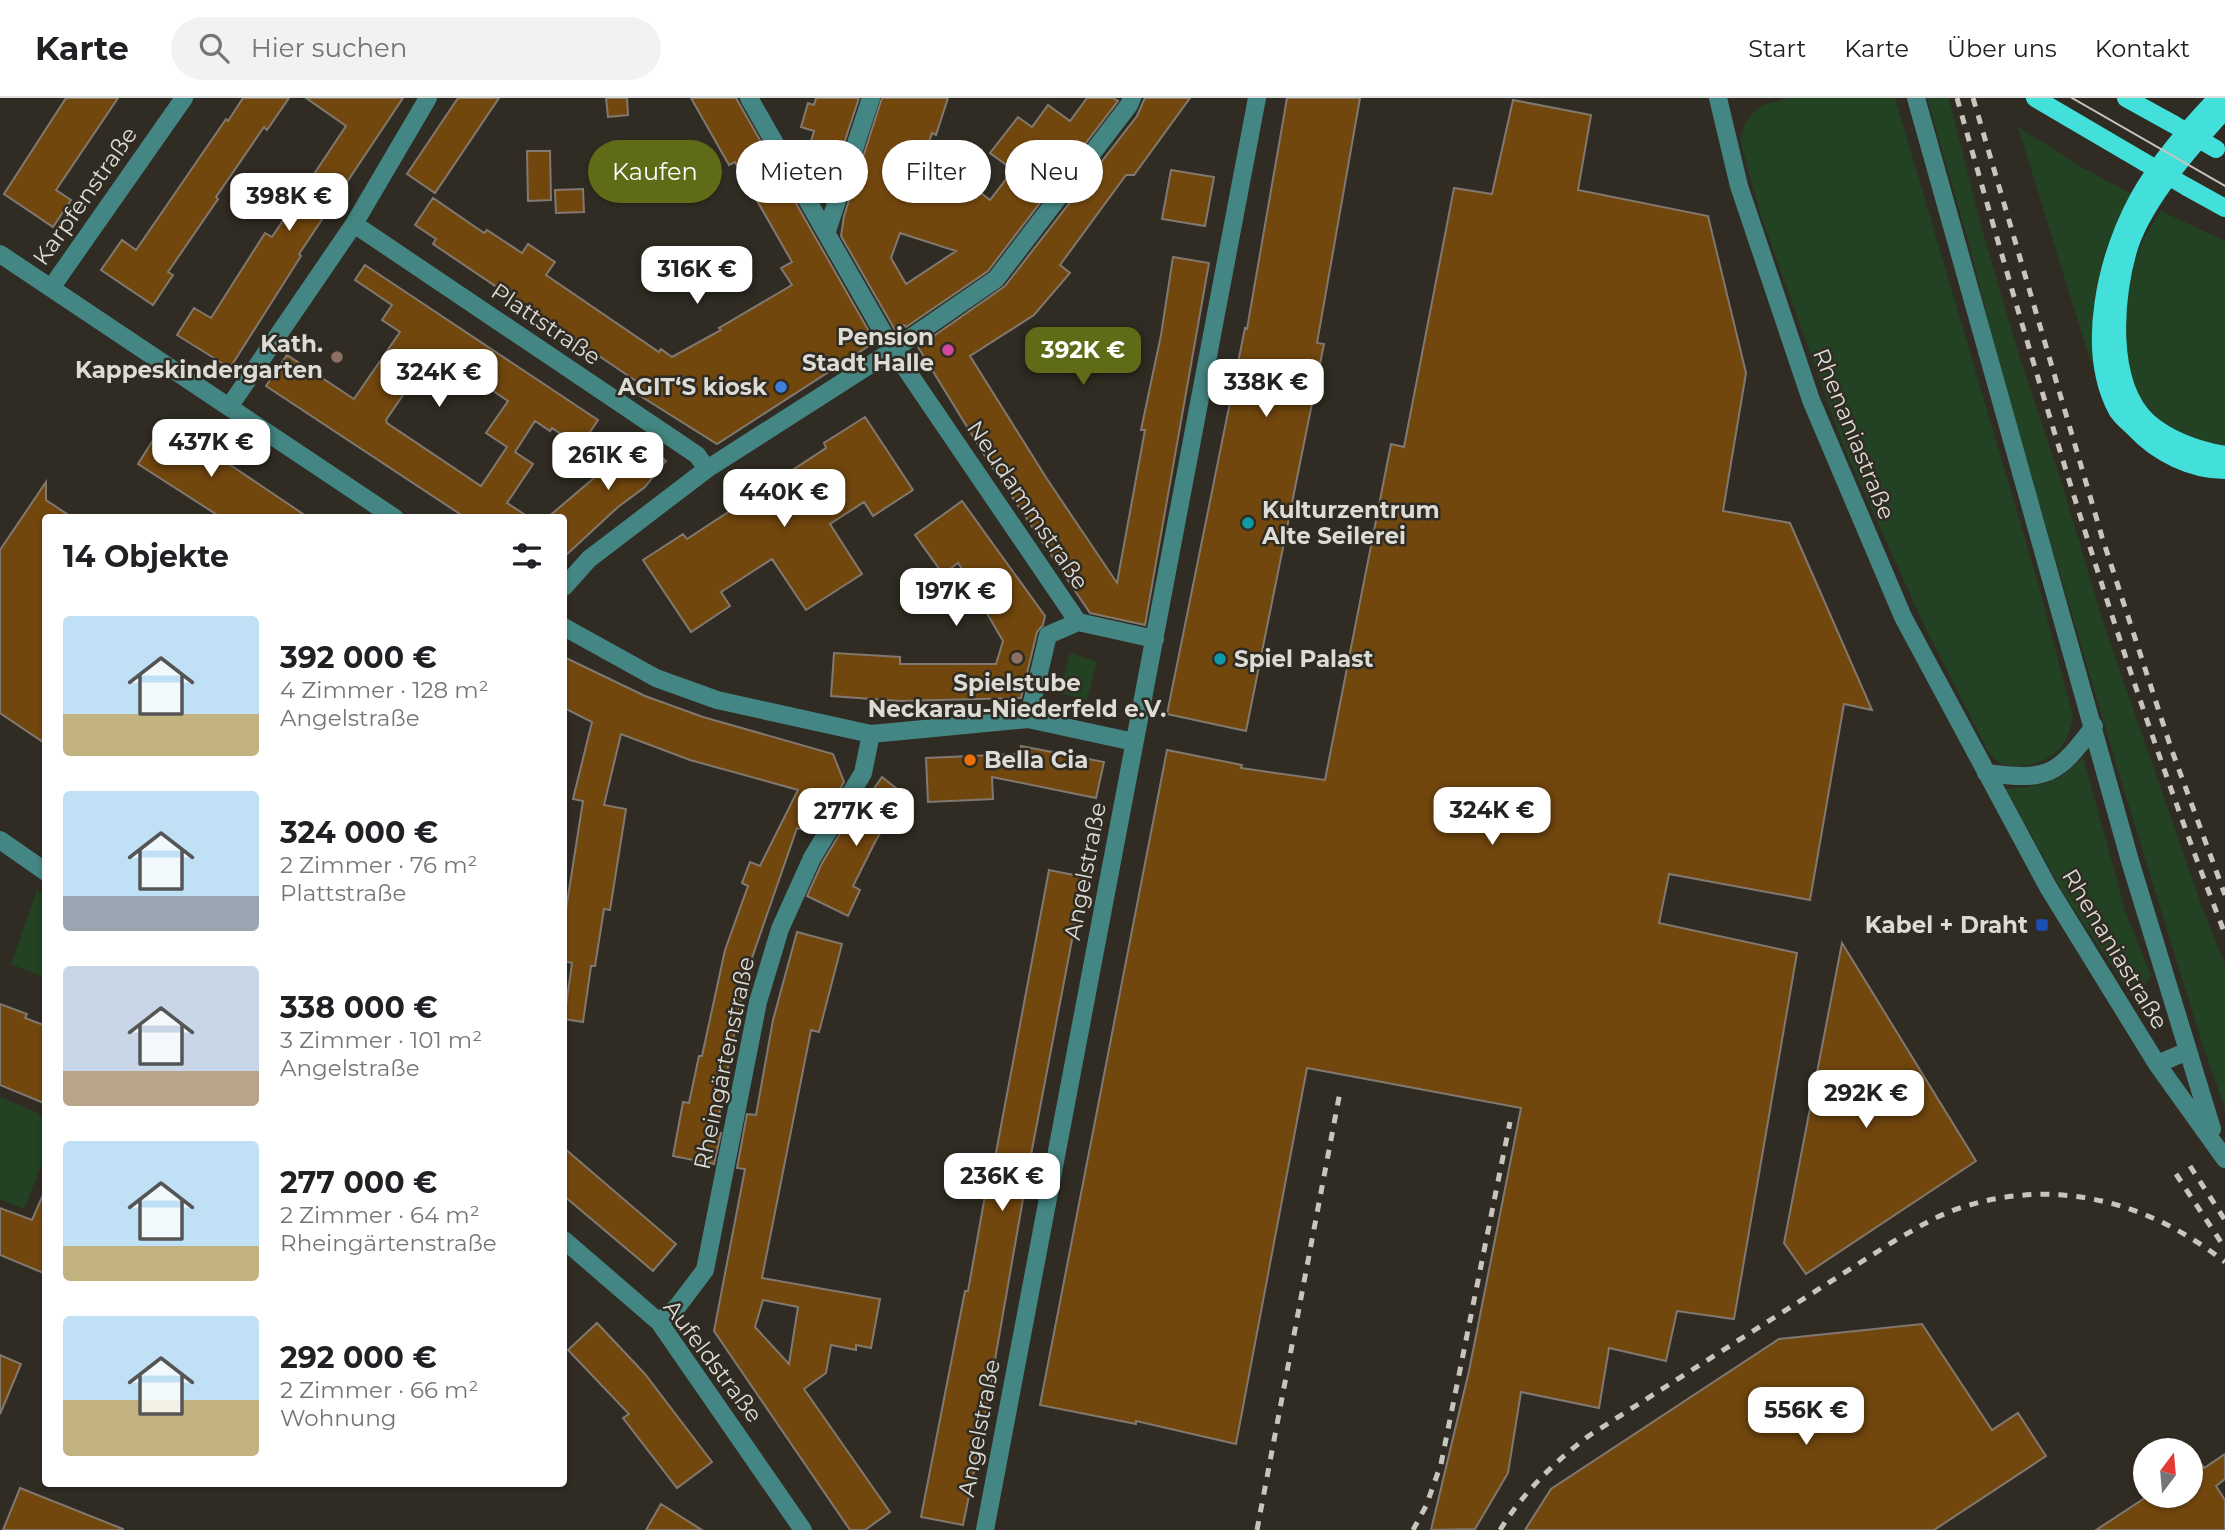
<!DOCTYPE html>
<html lang="de">
<meta charset="utf-8">
<style>
body{margin:0;font-family:Montserrat,sans-serif;background:#f2f2f2;color:#202124;height:100vh;display:flex;flex-direction:column;font-size:26px;white-space:nowrap}
*{box-sizing:border-box;margin:0}
p{font-size:23px;color:#757577}
.icon{flex:none;width:38px;height:38px;fill:none;stroke:currentColor;stroke-width:2;stroke-linecap:round;stroke-linejoin:round}
.map{position:relative;flex:1;overflow:hidden}
.panel{position:absolute;left:42px;top:416px;width:525px;height:973px;display:flex;flex-direction:column;background:#fff;border-radius:7px;box-shadow:0 2px 5px #0004}
.panel>*{flex:none}
.top-card{position:absolute;left:588px;top:42px;width:665px;height:63px;display:flex;gap:14px}
.needle{width:46px;rotate:16deg}
.controls{position:absolute;left:2133px;top:1340px;display:grid;gap:14px}
.controls a{display:grid;place-items:center;width:70px;height:70px;border-radius:50%;background:#fff;box-shadow:0 2px 5px #0004;font-size:35px}
.price{position:absolute;translate:-50% -60px;padding:0 16px;border-radius:14px;background:#fff;color:#222;font-size:23px;line-height:46px;filter:drop-shadow(0 2px 4px #0008)}
.price::after{content:'';position:absolute;left:50%;top:42px;width:21px;height:16px;margin-left:-10px;background:inherit;clip-path:polygon(0 0,100% 0,50% 100%)}
.price.on{background:#606b17;color:#fff}
ul{padding:0;list-style:none}
li{display:flex;align-items:center;gap:21px;height:175px;padding:0 21px}
li span{display:grid;place-items:center;flex:none;width:196px;height:140px;border-radius:7px;color:#555}
li>.icon{margin-inline-start:auto}
span .icon{width:84px;height:84px;fill:#fffc;stroke-width:1}
li b{font-size:30px}
h2{display:flex;justify-content:space-between;align-items:center;height:84px;padding:0 21px;font-size:30px}
.tag{padding:0 24px;border-radius:32px;background:#fff;box-shadow:0 2px 5px #0004;font-size:24px;line-height:63px}
.tag.on{background:#606b17;color:#fff}
header{display:flex;align-items:center;gap:42px;box-sizing:border-box;height:98px;padding:0 35px;background:#fff;border-bottom:2px solid #e0e0e0}
header strong{font-size:33px}
nav{display:flex;gap:38px;margin-inline-start:auto;font-size:24px}
.search{width:490px;height:63px;background:#f2f2f2;display:flex;align-items:center;gap:18px;box-sizing:border-box;padding:0 24px;border-radius:38px;color:#757577;font-size:26px}
.map>svg:first-child{display:block}
.green{fill:#224223}
.building{fill:#72470e;stroke:#81786f;stroke-width:2;fill-rule:evenodd}
.lines{fill:none;stroke-linecap:round;stroke-linejoin:round}
.minor{stroke:#448683;stroke-width:18}
.major{stroke:#43dfda;stroke-width:18}
.tram{stroke:#c7c5be;stroke-width:2}
.rail{stroke:#c7c5be;stroke-width:5;stroke-dasharray:9 9;stroke-linecap:butt}
.major-bridge{stroke:#43dfda;stroke-width:18}
.hotel-dot{fill:#d1479c;stroke:#302c23;stroke-width:2.5}
.education-dot{fill:#8d6e63;stroke:#302c23;stroke-width:2.5}
.shop-dot{fill:#3f7fe0;stroke:#302c23;stroke-width:2.5}
.culture-dot{fill:#0f9aa8;stroke:#302c23;stroke-width:2.5}
.food-dot{fill:#e8710a;stroke:#302c23;stroke-width:2.5}
.transit-dot{fill:#1a4fb4;stroke:#302c23;stroke-width:2.5}
.labels{text-anchor:middle;dominant-baseline:central;stroke-width:5;stroke-linejoin:round;paint-order:stroke}
.street-label{font-size:23px;fill:#dddbd5;stroke:#302c23}
.poi-label{font-size:23px;font-weight:bold;fill:#dddbd5;stroke:#302c23;text-anchor:end}
</style>
<header>
<strong>Karte</strong>
<div class="search"><svg class="icon" aria-label="search" viewBox="0 0 24 24"><circle cx="10" cy="10" r="6"/><path d="M15 15l6 6"/></svg>Hier suchen</div>
<nav><a>Start</a><a>Karte</a><a>Über uns</a><a>Kontakt</a></nav>
</header>
<div class="map">
<svg width="2225" height="1432" viewBox="0 0 2225 1432">
<rect width="100%" height="100%" fill="#302c23"/>
<path class="green" d="M1789,0h106l143,485 35,134c-3,11 -5,22 -13,31 -11,14 -41,23 -58,16 -5,-2 -9,-8 -13,-11l-65,-128 -79,-175 -84,-234 -21,-76 5,-17 7,-9 11,-9z
M1927,0h22l34,135 37,125 43,129 40,135 99,285 23,57v145l-24,-69 -78,-253 -115,-389 -40,-158z
M2018,29l65,41 49,26c-21,39 -36,76 -39,120 -2,16 2,34 3,50l-6,-4z
M2161,113l64,30v205c-26,-4 -54,-10 -73,-30 -39,-39 -33,-127 -10,-173 5,-11 12,-22 19,-32z
M1070,555l27,9 -10,38 -27,-7z
M2083,659l44,160 24,58 -17,24 -71,-106 -57,-104c38,-4 50,-4 77,-32z
M37,792l8,6v82l-34,-14z
M0,999l45,19v40l-21,53 -24,-10z"/>
<path class="building" d="M66,0h52l-62,92 15,10 -18,27 -49,-33z
M243,0h46l-22,32 -3,-3 -48,70 2,2 -50,73 5,3 -20,30 -52,-35 21,-30 14,10 90,-131 2,2z
M306,0h97l-104,156 2,2 -71,112 -53,-33 17,-27 17,10 54,-85 7,4 74,-111z
M458,0h41l-64,95 -28,-19z
M606,0h21l1,17 -20,2z
M691,0h45l139,244 -158,102 -83,-52 5,-9 -206,-139 3,-5 -21,-14 18,-27 51,35 3,-3 35,23 6,-9 27,18 -9,13 113,77 2,-3 11,8 49,-27 -2,-2 73,-43 -11,-17 11,-6 -57,-100 -6,3z
M816,0h43l-31,94 -15,-4 -10,-19 11,-38 -13,-4 7,-24 6,2z
M882,0h66l-12,37 -4,-2 -17,52 41,13 6,-20 28,22 23,-30 -23,-17 28,-36 14,10 16,-22 22,16 17,-23h26l5,3 -130,170 -82,56 -2,-2 -9,5 -54,-94 3,-20zM900,135l56,18 -50,33 -15,-26z
M1145,0h45l-56,77h-8l-66,90 10,8 -36,42 -64,41 77,123 70,104 28,-153h-4l20,-95 12,-78 36,6 -64,362 -55,-12 -102,-152 -70,-114 87,-61 132,-170z
M1287,0h73l-43,245 7,1 -78,387 -79,-17 78,-386 2,1z
M1513,2l78,15 -13,75 130,26 38,157 -23,138 67,12 82,187 -28,-6 -34,196 -141,-26 -10,49 138,30 -63,366 -57,-8 -11,50 -57,-13 -10,60 -78,-16 -13,81 -33,56 -44,1 38,-159 52,-263 -214,-40 -71,376 -100,-23v3l-96,-19 127,-655 75,15 -1,3 84,12 66,-336 13,3 50,-259 38,6z
M527,53h23l1,49 -23,1z
M1171,72l43,7 -9,49 -43,-7z
M583,91l1,23 -28,1 -1,-23z
M365,167l233,155 -18,27 -28,-19 -2,3 -15,-10 -20,31 18,12 -26,39 23,15h-64l-200,-132 21,-31 67,44 46,-67 -18,-12 10,-15 -37,-25zM456,268l52,35 -22,32 21,14 -26,39 -94,-63 -1,-3 28,-41 23,15z
M865,319l48,73 -40,26 -9,-14 -34,22 32,50 -56,36 -34,-51 -51,33 9,14 -39,26 -48,-72 40,-26 4,5 139,-91 -2,-5z
M165,323l110,74 34,23h-87l-84,-54z
M635,339l31,24 -21,26 -27,20 -54,50v-39h-17l74,-63z
M46,384v18l27,18h-27v226l-46,-31v-163z
M962,403l83,115 -2,9 -6,7 -16,66 -121,3 -69,-5 3,-43 66,4v7h96l7,-23 -18,-31 3,-3 -30,-44 -15,11 -28,-39z
M564,559l81,39 58,21 130,37 11,28 -30,51 -17,-5 -44,127 -12,44 -21,110 -3,23 4,1 -7,31 -41,-8 10,-54 6,1 10,-47h3l23,-106 23,-64 -6,-3 8,-21 10,4 38,-76 -108,-30 -69,-26 -17,71 22,4 -16,101 -6,-1 -9,57h-4l-8,56 -19,-3 8,-56 -8,-2v-39l19,-121 -10,-2 19,-77 -28,-14z
M1021,648l83,16 -8,36 -104,-21 1,22 -65,3 -2,-44 94,-4z
M882,679l29,23 -19,23 -4,-3 -13,22 -22,44 7,4 -12,26 -41,-20 15,-33 33,-54 2,4z
M1049,772l35,7 -57,299 -43,247 -21,102 -42,-8 44,-226h3l18,-101h3z
M797,834l45,12 -23,88 -8,-2 -49,248 118,21 -9,49 -15,-3v5l-25,-5 -5,28 -22,16 86,123 -25,18h-15l-136,-199 31,-162 -8,-1 10,-54 9,1 17,-95zM763,1202l35,7 -9,57 -34,-37z
M1842,845l134,218 -170,113 -22,-31z
M0,906l27,10 -2,4 21,8v78l-46,-19z
M564,1050l112,96 -23,27 -89,-75z
M46,1090v86l-46,-19v-47l32,12z
M597,1225l48,51 67,88 -35,26 -54,-70 6,-4 -61,-64z
M1922,1226l70,106 26,-17 28,43 -112,74h-409l26,-41 228,-150z
M0,1257l21,9 -21,50z
M2191,1350l13,20 21,-14v25l-9,7 9,14v30h-129l52,-34h43z
M20,1390l103,41v1h-120z
M661,1406l41,26h-56z"/>
<g class="lines">
<path class="minor" d="M749,0l144,252 185,272 77,17
M1718,0l21,88 72,214 92,217 145,270 109,177 68,95
M1916,0l214,763 82,268
M354,126l343,231 10,14
M827,133l44,-133
M0,156l395,264
M51,190l133,-190
M229,309l125,-183 74,-126
M564,489l25,-28 118,-90 186,-119 103,-71 133,-174 3,-7
M564,529l92,51 61,22 154,34 157,-15 106,23
M1028,621l20,-84 30,-13
M1986,675c62,8 71,3 108,-47
M0,742l46,32
M2157,966l31,-13
M564,1142l95,82 144,208
M659,1224l18,-15 28,-37 53,-268 22,-73 32,-71 51,-85 8,-39
M985,1432l272,-1432"/>
<path class="major" d="M2035,0l109,64
M2126,0l47,26
M2217,0c-29,31 -58,63 -79,101 -31,58 -54,149 -21,211 4,7 12,13 18,19 22,24 57,41 90,41
M2225,12c-33,36 -79,88 -95,134 -16,49 -24,139 18,178 22,19 49,28 77,33
M2187,89l38,21"/>
<path class="tram" d="M2072,0l153,88"/>
<path class="rail" d="M1957,0c80,282 162,563 268,836
M1973,0l129,439 69,211 54,147
M2190,1068l35,54
M2176,1076l49,74
M1257,1432l83,-438
M1413,1432l13,-24 15,-42 69,-342
M1500,1432c23,-37 55,-69 90,-95l301,-192c24,-14 46,-28 72,-36 94,-30 186,-5 262,55"/>
<path class="major-bridge" d="M2173,26l43,25
M2144,64l43,25"/>
</g>
<circle class="hotel-dot" cx="948" cy="252" r="7"/>
<g class="education-dot">
<circle cx="337" cy="259" r="7"/>
<circle cx="1017" cy="560" r="7"/>
</g>
<circle class="shop-dot" cx="781" cy="289" r="7"/>
<g class="culture-dot">
<circle cx="1248" cy="425" r="7"/>
<circle cx="1220" cy="561" r="7"/>
</g>
<circle class="food-dot" cx="970" cy="662" r="7"/>
<rect class="transit-dot" x="2035" y="820" width="14" height="14" rx="3.5"/>
<g class="labels">
<g class="street-label">
<text transform="translate(85 98) rotate(-55)">Karpfenstraße</text>
<text transform="translate(546 226) rotate(34)">Plattstraße</text>
<text transform="translate(1854 336) rotate(68)">Rhenaniastraße</text>
<text transform="translate(1028 407) rotate(56)">Neudammstraße</text>
<text transform="translate(1085 773) rotate(-79)">Angelstraße</text>
<text transform="translate(2115 851) rotate(59)">Rhenaniastraße</text>
<text transform="translate(724 965) rotate(-78)">Rheingärtenstraße</text>
<text transform="translate(713 1263) rotate(53)">Aufeldstraße</text>
<text transform="translate(979 1330) rotate(-79)">Angelstraße</text>
</g>
<g class="poi-label">
<text x="934" y="239">Pension<tspan x="934" dy="26">Stadt Halle</tspan></text>
<text x="323" y="246">Kath.<tspan x="323" dy="26">Kappeskindergarten</tspan></text>
<text x="767" y="289">AGIT‘S kiosk</text>
<text x="1262" y="412" text-anchor="start">Kulturzentrum<tspan x="1262" dy="26">Alte Seilerei</tspan></text>
<text x="1234" y="561" text-anchor="start">Spiel Palast</text>
<text x="1017" y="585" text-anchor="middle">Spielstube<tspan x="1017" dy="26">Neckarau-Niederfeld e.V.</tspan></text>
<text x="984" y="662" text-anchor="start">Bella Cia</text>
<text x="2028" y="827">Kabel + Draht</text>
</g>
</g>
</svg>
<div class="controls">
<a><svg class="needle" viewBox="-14 -14 28 28"><path d="M0-13l5 13h-10z" fill="#e53935"/><path d="M0 13l5-13h-10z" fill="#757577"/></svg></a>
</div>
<b class="price" style="left:289px;top:135px">398K €</b>
<b class="price" style="left:697px;top:208px">316K €</b>
<b class="price on" style="left:1083px;top:289px">392K €</b>
<b class="price" style="left:439px;top:311px">324K €</b>
<b class="price" style="left:1266px;top:321px">338K €</b>
<b class="price" style="left:211px;top:381px">437K €</b>
<b class="price" style="left:608px;top:394px">261K €</b>
<b class="price" style="left:784px;top:431px">440K €</b>
<b class="price" style="left:956px;top:530px">197K €</b>
<b class="price" style="left:1492px;top:749px">324K €</b>
<b class="price" style="left:856px;top:750px">277K €</b>
<b class="price" style="left:1866px;top:1032px">292K €</b>
<b class="price" style="left:1002px;top:1115px">236K €</b>
<b class="price" style="left:1806px;top:1349px">556K €</b>
<div class="top-card">
<a class="tag on">Kaufen</a>
<a class="tag">Mieten</a>
<a class="tag">Filter</a>
<a class="tag">Neu</a>
</div>
<section class="panel">
<h2>14 Objekte<svg class="icon" aria-label="filters" viewBox="0 0 24 24"><path d="M4 7h16M4 17h16"/><circle cx="9" cy="7" r="2"/><circle cx="15" cy="17" r="2"/></svg></h2>
<ul>
<li><span style="background:linear-gradient(#bfe0f5 70%,#c2b280 0)"><svg class="icon" aria-label="home" viewBox="0 0 24 24"><path d="M3 11l9-7 9 7M6 9v11h12V9"/></svg></span><div><b>392 000 €</b><p>4 Zimmer · 128 m²</p><p>Angelstraße</p></div></li>
<li><span style="background:linear-gradient(#bfe0f5 75%,#9aa5b1 0)"><svg class="icon" aria-label="home" viewBox="0 0 24 24"><path d="M3 11l9-7 9 7M6 9v11h12V9"/></svg></span><div><b>324 000 €</b><p>2 Zimmer · 76 m²</p><p>Plattstraße</p></div></li>
<li><span style="background:linear-gradient(#c9d6e8 75%,#b9a48a 0)"><svg class="icon" aria-label="home" viewBox="0 0 24 24"><path d="M3 11l9-7 9 7M6 9v11h12V9"/></svg></span><div><b>338 000 €</b><p>3 Zimmer · 101 m²</p><p>Angelstraße</p></div></li>
<li><span style="background:linear-gradient(#bfe0f5 75%,#c2b280 0)"><svg class="icon" aria-label="home" viewBox="0 0 24 24"><path d="M3 11l9-7 9 7M6 9v11h12V9"/></svg></span><div><b>277 000 €</b><p>2 Zimmer · 64 m²</p><p>Rheingärtenstraße</p></div></li>
<li><span style="background:linear-gradient(#bfe0f5 60%,#c2b280 0)"><svg class="icon" aria-label="home" viewBox="0 0 24 24"><path d="M3 11l9-7 9 7M6 9v11h12V9"/></svg></span><div><b>292 000 €</b><p>2 Zimmer · 66 m²</p><p>Wohnung</p></div></li>
</ul>
</section>
</div>
